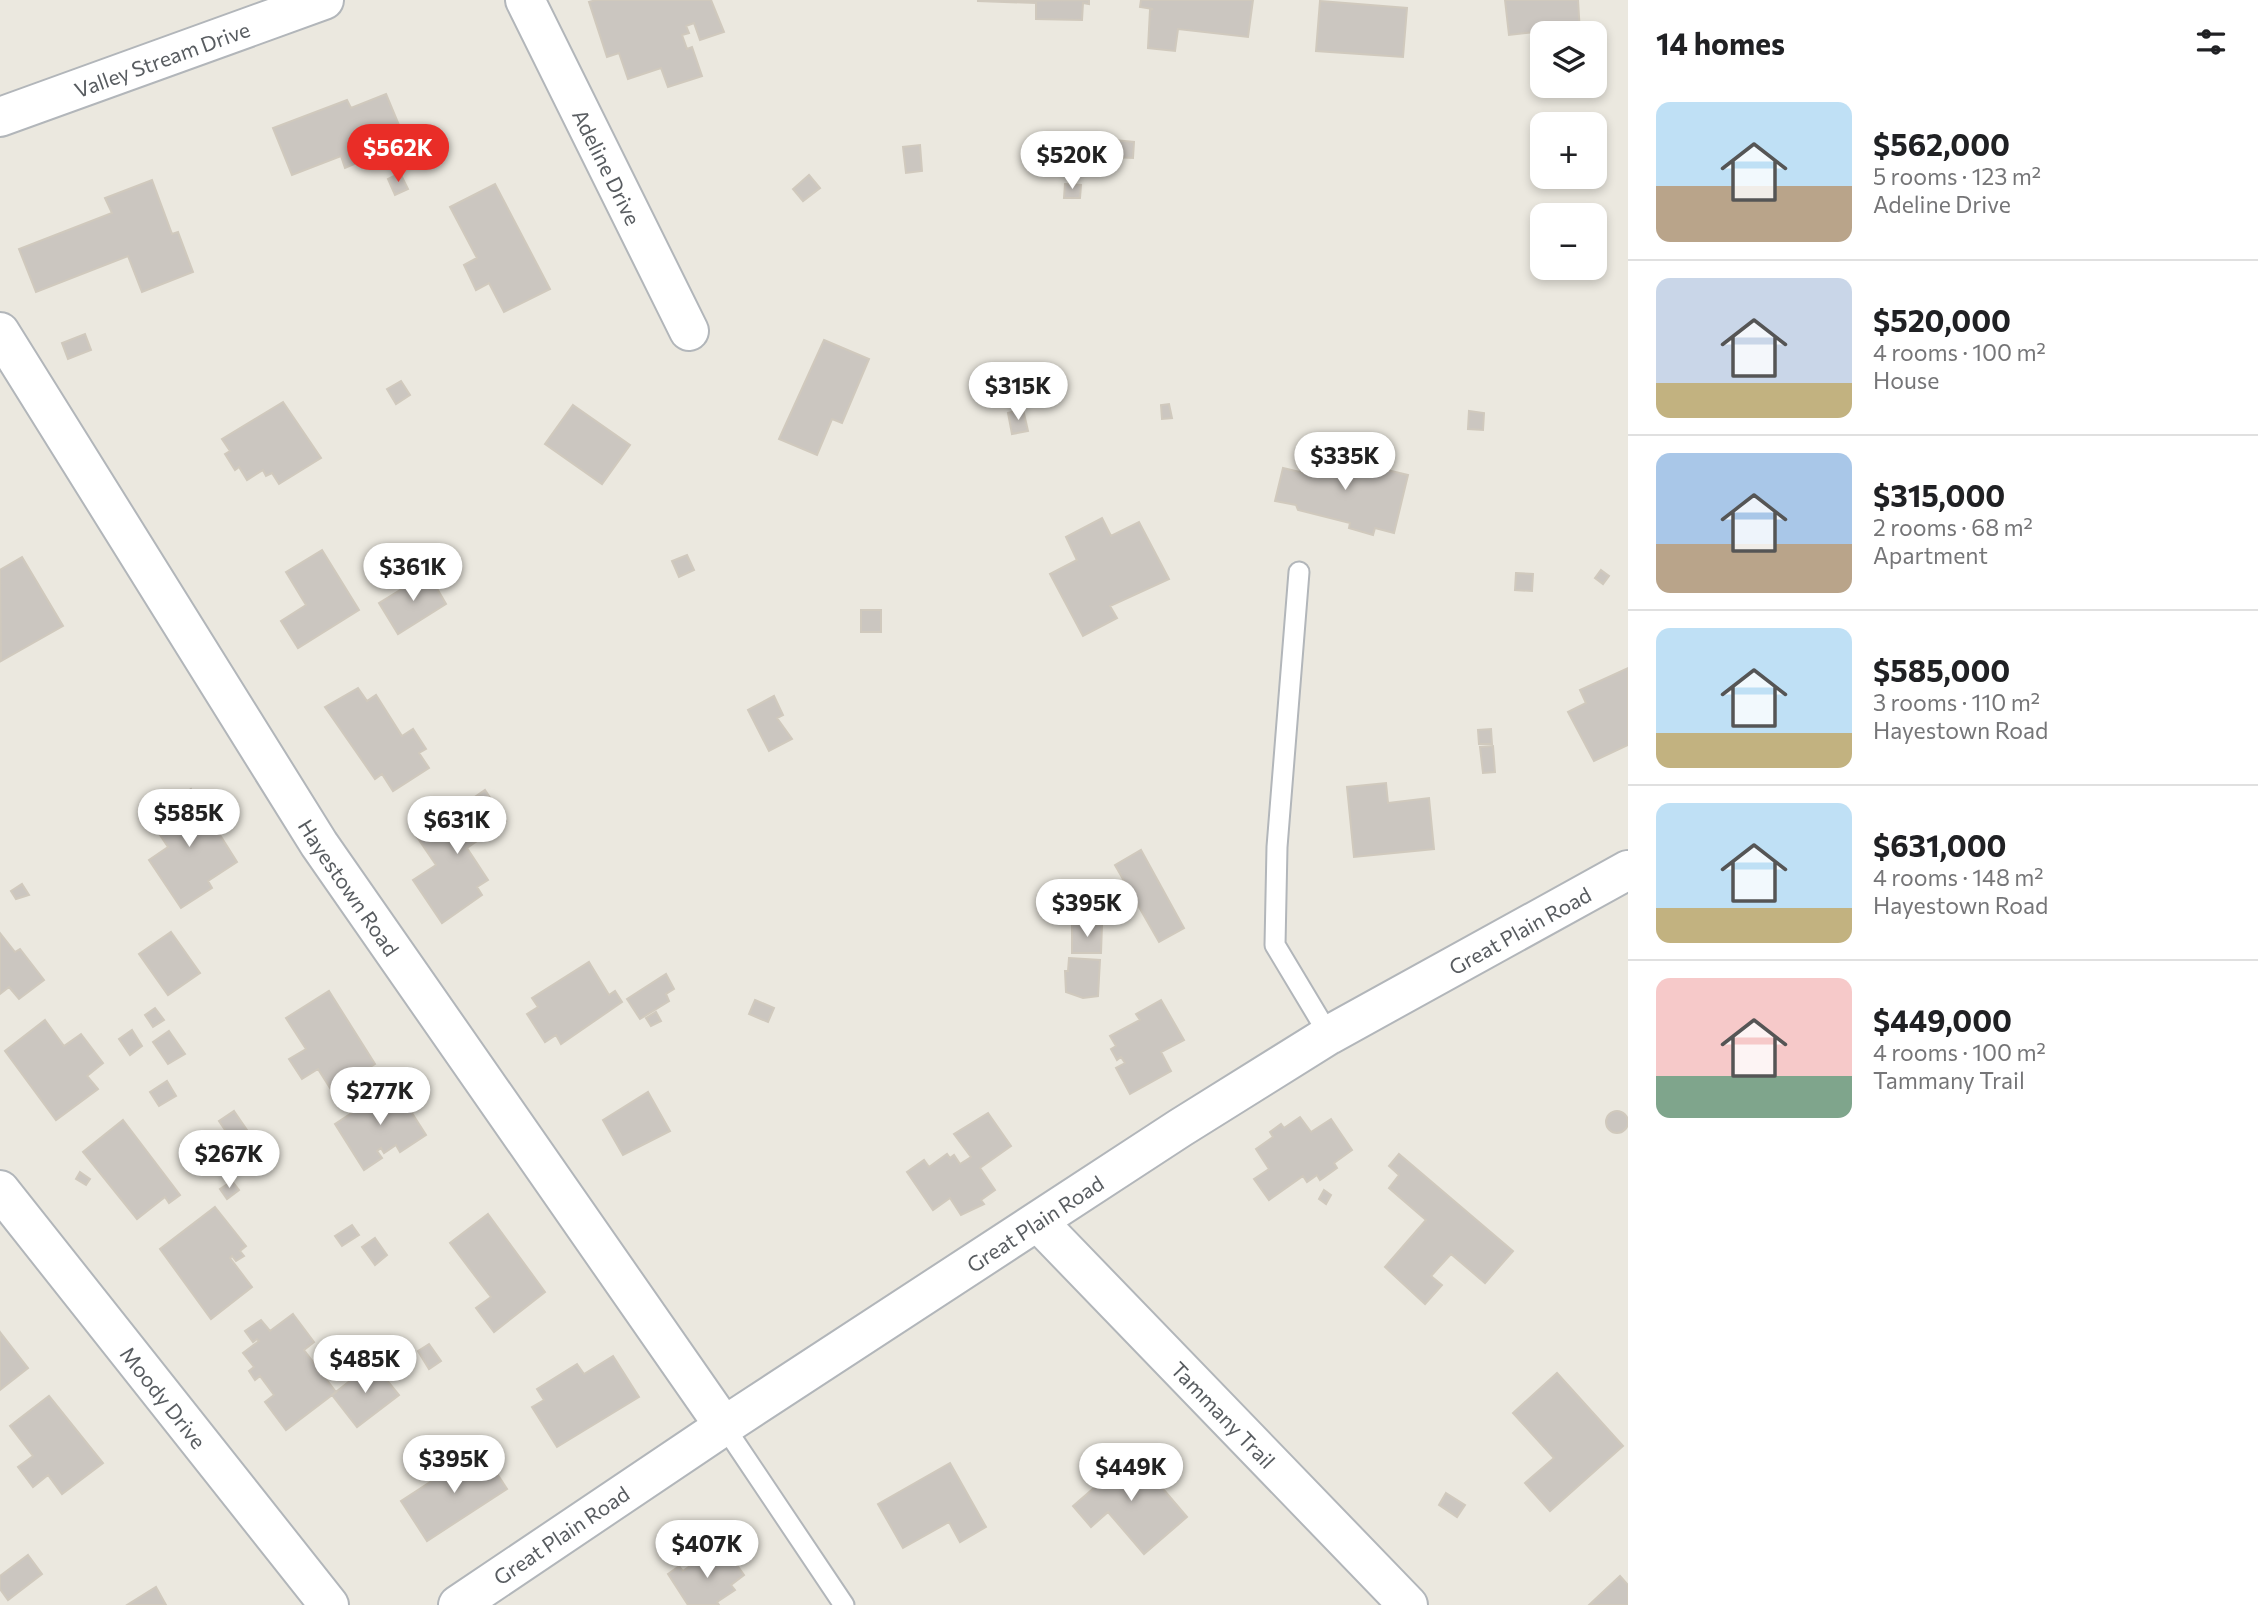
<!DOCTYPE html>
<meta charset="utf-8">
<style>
body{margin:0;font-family:Commissioner,sans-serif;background:#f2f2f2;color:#202124;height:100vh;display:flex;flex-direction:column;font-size:26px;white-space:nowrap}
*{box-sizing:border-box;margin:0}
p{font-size:23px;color:#757577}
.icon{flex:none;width:38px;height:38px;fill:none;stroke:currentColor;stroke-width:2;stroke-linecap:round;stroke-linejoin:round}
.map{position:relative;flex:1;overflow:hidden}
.panel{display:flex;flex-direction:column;background:#fff;width:630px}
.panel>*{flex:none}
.fabs{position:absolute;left:1530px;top:21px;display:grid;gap:14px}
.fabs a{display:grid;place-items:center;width:77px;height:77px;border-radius:14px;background:#fff;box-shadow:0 4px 10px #0003;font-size:35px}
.price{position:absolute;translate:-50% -60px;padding:0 16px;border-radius:24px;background:#fff;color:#222;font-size:23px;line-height:46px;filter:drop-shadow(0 2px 4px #0008)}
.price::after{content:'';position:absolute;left:50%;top:42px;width:21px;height:16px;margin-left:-10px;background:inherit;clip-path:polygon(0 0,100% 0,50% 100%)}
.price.selected{background:#e92d27;color:#fff}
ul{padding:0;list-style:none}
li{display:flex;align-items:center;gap:21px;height:175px;padding:0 28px}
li+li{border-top:2px solid #e0e0e0}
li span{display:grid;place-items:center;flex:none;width:196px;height:140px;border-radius:14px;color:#555}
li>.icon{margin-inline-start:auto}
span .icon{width:84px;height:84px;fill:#fffc;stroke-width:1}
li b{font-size:30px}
h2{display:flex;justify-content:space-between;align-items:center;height:84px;padding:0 28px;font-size:30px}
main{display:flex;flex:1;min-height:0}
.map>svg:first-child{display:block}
.building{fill:#cbc6c0;stroke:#d0c9bd;stroke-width:2}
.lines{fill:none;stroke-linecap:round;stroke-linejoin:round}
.service-casing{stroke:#b2b6ba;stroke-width:23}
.minor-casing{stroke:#b2b6ba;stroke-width:42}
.tertiary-casing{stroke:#b2b6ba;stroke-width:42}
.service{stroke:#fff;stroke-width:19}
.minor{stroke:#fff;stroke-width:38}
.tertiary{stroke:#fff;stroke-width:38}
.labels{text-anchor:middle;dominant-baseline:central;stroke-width:5;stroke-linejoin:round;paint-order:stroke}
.street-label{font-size:21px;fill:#585c60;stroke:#fff}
</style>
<main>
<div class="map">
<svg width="1628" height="1605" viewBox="0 0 1628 1605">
<rect width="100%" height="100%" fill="#ebe8df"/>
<path class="building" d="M596,0h115l13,32 -24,8 -6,-17 -8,3 3,7 -7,2 5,14 5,-2 10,29 -34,11 -7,-19 -33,11 -9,-26 -12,4 -18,-55z
M1089,0v4l-6,-1 -1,17 -46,-1v-16l-59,-2z
M1141,0h112l-5,37 -70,-8 -3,22 -27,-3 2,-38 3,-1 -13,-2z
M1505,0h73l2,33h-36l-1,-2 -34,4z
M1320,1l87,7 -4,49 -87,-6z
M386,94l15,36 -36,14 1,2 -6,3 4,11 -19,8 -4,-12 -49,19 -19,-47 74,-28 4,8z
M1114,140l20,2 -1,16 -20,-1z
M920,145l2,26 -16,2 -3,-26z
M400,173l8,16 -13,6 -7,-16z
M809,175l11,13 -17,13 -10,-12z
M152,180l20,54 6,-2 15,40 -51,20 -14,-36 -92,36 -17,-43 93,-36 -7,-15z
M495,184l55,105 -46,23 -15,-29 -13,7 -12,-25 13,-7 -27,-51z
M1065,184l16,1 -1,13h-16z
M85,334l6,16 -23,9 -6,-16z
M824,340l45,19 -27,64 -10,-4 -15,36 -38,-16z
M1016,371l2,13 -17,2 -1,-14z
M401,381l9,14 -14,9 -9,-15z
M283,402l38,56 -42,26 -7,-11 -6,3 -3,-6 -16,10 -8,-13 -4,3 -10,-16 5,-3 -8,-12z
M1169,404l3,14 -10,1 -1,-14z
M573,405l57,40 -28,39 -57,-40z
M1023,409l5,22 -16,3 -4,-21z
M1469,411l15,2 -1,17 -15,-1z
M1313,452l95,23 -14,58 -19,-5 -2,7 -24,-7 1,-5 -52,-13 -2,-5 -21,-4 8,-33 21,5 5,-19z
M1102,518l9,18 28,-14 30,57 -59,27 7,12 -34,18 -33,-62 27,-14 -11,-23z
M322,550l37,60 -61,38 -17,-27 25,-16 -20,-33z
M687,555l7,15 -15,7 -7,-16z
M22,557l41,69 -62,35 -1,-91z
M1601,570l8,6 -6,8 -8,-6z
M428,573l18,31 -48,30 -19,-31z
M1516,573l17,1 -1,17 -17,-1z
M861,610h20v22h-20z
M1628,668v77l-34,16 -26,-49 18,-9 -6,-13z
M358,688l9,13 9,-6 26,41 11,-7 13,20 -7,4 10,15 -36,23 -11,-17 -7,5 -50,-72z
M774,696l9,19 -6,3 15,21 -23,12 -21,-41z
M1491,729l1,15h-13l-1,-14z
M1493,746l2,26 -12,1 -3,-26z
M1386,783l2,20 41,-5 5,51 -80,8 -7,-70z
M191,789l46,73 -29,19 4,7 -31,20 -32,-48 19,-13 -20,-30z
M485,790l21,31 -39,27 21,32 -11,7 5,8 -40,28 -29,-43 23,-15 -19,-28z
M1141,850l43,78 -25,14 -44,-77z
M22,884l7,11 -13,4 -5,-8z
M1072,924l30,1 -1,28h-29z
M171,932l29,41 -32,22 -29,-41z
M0,933l15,19 5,-3 24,31 -25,19 -10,-12 -9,7z
M1069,958l31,2 -2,36 -15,2 -17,-6 -1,-21h3z
M589,962l20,33 6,-4 7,11 -61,42 -5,-9 -11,7 -18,-28 11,-7 -6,-9z
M666,974l8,15 -8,5 3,7 -29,18 -13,-20z
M329,991l46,73 -43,27 -14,-22 -16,10 -13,-20 17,-10 -20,-31z
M755,1000l19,8 -6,14 -19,-8z
M1161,1000l23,40 -23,12 10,19 -41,23 -14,-26 9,-5 -4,-6 -4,3 -6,-11 5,-3 -6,-10 30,-16 -4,-6z
M155,1008l9,12 -11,7 -8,-12z
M656,1012l5,9 -10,5 -5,-8z
M45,1020l19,26 17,-12 22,29 -16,13 11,13 -42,31 -51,-69z
M132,1030l10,16 -12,9 -11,-16z
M169,1031l16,23 -17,10 -15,-22z
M167,1081l9,15 -17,10 -9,-14z
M394,1085l32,50 -26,17 -4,-7 -12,8 -3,-5 -4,3 5,7 -18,12 -29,-46z
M648,1092l22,39 -47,24 -20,-35z
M1606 1122a11 11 0 1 1 22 0a11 11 0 1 1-22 0Z
M234,1111l15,22 -15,10 -15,-22z
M988,1113l23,33 -31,22 15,22 -14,10 3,4 -23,11 -11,-17 -17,12 -26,-38 17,-12 5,7 18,-13 3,4 4,-3 6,9 11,-7 -17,-23z
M1300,1117l11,15 20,-13 21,31 -18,13 3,5 -17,12 -3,-5 -10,7 -4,-6 -34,24 -15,-21 15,-10 -13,-20 17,-12 -3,-5 11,-8 3,4z
M123,1120l57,75 -11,8 -4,-6 -28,22 -54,-67z
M1399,1154l114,97 -28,32 -34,-29 -20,22 11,9 -17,19 -40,-37 41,-47 -37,-32 10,-13 -10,-9z
M80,1172l10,7 -4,6 -10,-6z
M232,1181l7,9 -12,9 -7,-10z
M1324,1190l7,5 -5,9 -7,-5z
M215,1207l31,39 -6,5 4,5 -8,5 -4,-5 -2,2 22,29 -41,32 -51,-70z
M488,1214l57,78 -51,40 -18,-24 15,-11 -41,-54z
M352,1225l7,10 -17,11 -7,-10z
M375,1238l12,17 -12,10 -13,-18z
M293,1314l21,28 -10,8 32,42 -50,38 -21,-28 9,-7 -14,-19 -5,4 -6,-9 5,-4 -11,-14 16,-12 -2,-2 -4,3 -8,-11 16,-11 9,11z
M0,1332l28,36 -28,22z
M429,1344l12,17 -12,8 -11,-18z
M613,1356l26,41 -82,50 -25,-40 12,-7 -7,-11 40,-25 7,10z
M373,1363l26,32 -42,32 -25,-32z
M1557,1373l66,73 -73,65 -25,-28 29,-25 -41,-45z
M49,1396l54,67 -41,31 -14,-19 -15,12 -15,-20 15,-11 -23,-30z
M481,1449l26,40 -80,52 -26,-40z
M1134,1455l53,62 -43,37 -36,-42 -17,15 -18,-21 22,-19 -11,-15 14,-12 13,14z
M950,1463l36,64 -26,15 -11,-20 -46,26 -25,-44z
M1446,1493l19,12 -8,12 -18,-12z
M727,1551l17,24 -13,10 4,5 -18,12 2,3h-31l-20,-31 11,-8 4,5 25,-18 6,8z
M28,1555l14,19 -34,26 -8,-11v-13z
M1620,1576l8,9v20h-39z
M156,1587l10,18h-39z"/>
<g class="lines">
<g class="service-casing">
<path id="service" d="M1299,572l-22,275 -2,98 54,90
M724,1426l120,179"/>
</g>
<g class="minor-casing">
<g id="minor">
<path id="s1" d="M525,0l164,331"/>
<path id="s2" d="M0,117l324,-117"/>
<path id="s3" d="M0,1190l329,415"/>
<path id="s4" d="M1039,1223l369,382"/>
<path id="s5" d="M724,1426l456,-298 149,-93 299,-165"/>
</g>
</g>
<g class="tertiary-casing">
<g id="tertiary">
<path id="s6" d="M0,332l319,512 405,582 -266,179"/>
</g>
</g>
<use href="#service" class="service"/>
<use href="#minor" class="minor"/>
<use href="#tertiary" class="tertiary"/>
</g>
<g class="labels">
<g class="street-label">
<text stroke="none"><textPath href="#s2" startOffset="172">Valley Stream Drive</textPath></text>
<text stroke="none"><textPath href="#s1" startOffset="186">Adeline Drive</textPath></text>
<text stroke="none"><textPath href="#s6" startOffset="656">Hayestown Road</textPath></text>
<text stroke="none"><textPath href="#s5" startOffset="938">Great Plain Road</textPath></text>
<text stroke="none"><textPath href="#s5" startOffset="371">Great Plain Road</textPath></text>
<text stroke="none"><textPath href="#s3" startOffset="264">Moody Drive</textPath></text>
<text stroke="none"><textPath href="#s4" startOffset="266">Tammany Trail</textPath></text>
<text transform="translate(561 1535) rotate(-34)">Great Plain Road</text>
</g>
</g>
</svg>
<div class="fabs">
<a><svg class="icon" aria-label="layers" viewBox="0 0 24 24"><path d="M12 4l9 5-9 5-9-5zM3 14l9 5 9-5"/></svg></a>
<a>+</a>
<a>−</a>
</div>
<b class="price selected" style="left:398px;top:184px">$562K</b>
<b class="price" style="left:1072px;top:191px">$520K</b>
<b class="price" style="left:1018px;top:422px">$315K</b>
<b class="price" style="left:1345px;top:492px">$335K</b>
<b class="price" style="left:413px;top:603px">$361K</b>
<b class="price" style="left:189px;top:849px">$585K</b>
<b class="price" style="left:457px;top:856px">$631K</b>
<b class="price" style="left:1087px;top:939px">$395K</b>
<b class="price" style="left:380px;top:1127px">$277K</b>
<b class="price" style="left:229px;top:1190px">$267K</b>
<b class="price" style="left:365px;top:1395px">$485K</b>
<b class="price" style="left:454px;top:1495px">$395K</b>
<b class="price" style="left:1131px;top:1503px">$449K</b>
<b class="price" style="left:707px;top:1580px">$407K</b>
</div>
<section class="panel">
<h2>14 homes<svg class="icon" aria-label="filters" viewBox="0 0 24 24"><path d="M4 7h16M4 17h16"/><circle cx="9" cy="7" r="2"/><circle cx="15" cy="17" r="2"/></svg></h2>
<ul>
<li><span style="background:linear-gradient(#bfe0f5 60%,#b9a48a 0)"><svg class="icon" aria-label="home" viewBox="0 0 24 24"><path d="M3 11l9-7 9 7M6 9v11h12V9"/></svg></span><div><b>$562,000</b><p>5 rooms · 123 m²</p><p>Adeline Drive</p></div></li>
<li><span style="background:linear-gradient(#c9d6e8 75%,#c2b280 0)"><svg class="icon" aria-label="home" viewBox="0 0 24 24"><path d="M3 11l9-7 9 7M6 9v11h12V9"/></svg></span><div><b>$520,000</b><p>4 rooms · 100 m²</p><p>House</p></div></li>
<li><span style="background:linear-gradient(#a9c7e8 65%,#b9a48a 0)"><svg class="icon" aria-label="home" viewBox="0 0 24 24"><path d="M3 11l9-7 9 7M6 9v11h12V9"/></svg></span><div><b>$315,000</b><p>2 rooms · 68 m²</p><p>Apartment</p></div></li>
<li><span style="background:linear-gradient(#bfe0f5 75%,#c2b280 0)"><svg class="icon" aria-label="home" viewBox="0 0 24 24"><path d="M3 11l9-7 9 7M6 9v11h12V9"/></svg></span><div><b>$585,000</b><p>3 rooms · 110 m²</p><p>Hayestown Road</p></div></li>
<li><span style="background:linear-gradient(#bfe0f5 75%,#c2b280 0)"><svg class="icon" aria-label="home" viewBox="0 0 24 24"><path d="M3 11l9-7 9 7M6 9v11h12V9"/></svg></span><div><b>$631,000</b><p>4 rooms · 148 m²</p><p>Hayestown Road</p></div></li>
<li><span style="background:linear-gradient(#f6c9c9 70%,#7fa58c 0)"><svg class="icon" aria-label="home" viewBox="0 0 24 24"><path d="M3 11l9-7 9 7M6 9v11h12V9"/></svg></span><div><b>$449,000</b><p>4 rooms · 100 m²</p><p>Tammany Trail</p></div></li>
</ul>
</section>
</main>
